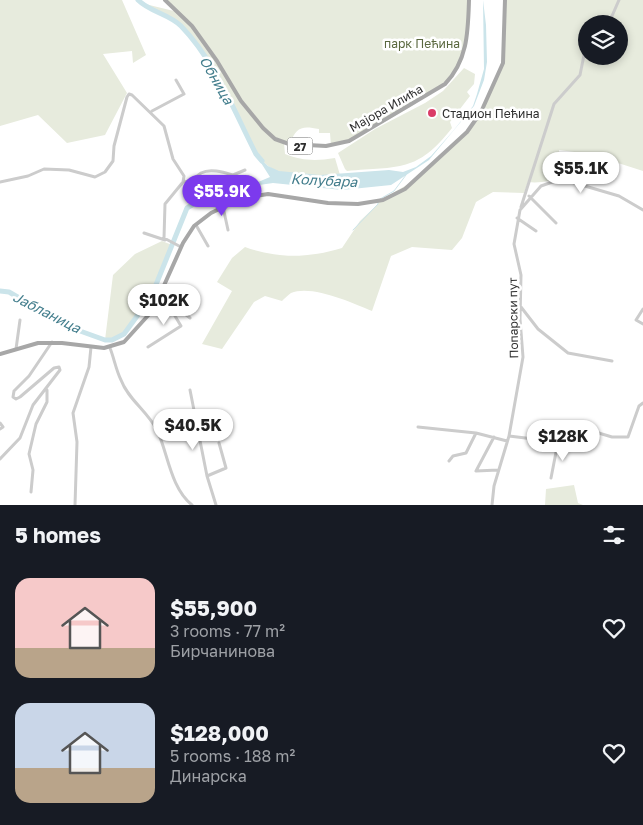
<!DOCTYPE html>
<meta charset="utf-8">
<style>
body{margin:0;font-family:"Golos Text",sans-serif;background:#20242c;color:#f1f3f6;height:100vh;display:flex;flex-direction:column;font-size:19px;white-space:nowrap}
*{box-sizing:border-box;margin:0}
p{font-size:16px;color:#9ea1a6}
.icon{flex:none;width:28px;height:28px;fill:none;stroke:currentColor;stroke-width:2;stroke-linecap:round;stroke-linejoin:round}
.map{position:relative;height:505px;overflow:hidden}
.sheet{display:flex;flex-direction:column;background:#171b24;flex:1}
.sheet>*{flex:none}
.fabs{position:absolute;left:578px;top:15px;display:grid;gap:10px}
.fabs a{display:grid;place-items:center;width:50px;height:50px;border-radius:50%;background:#171b24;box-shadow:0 2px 8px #0003;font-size:25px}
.price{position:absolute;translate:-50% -42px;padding:0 11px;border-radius:18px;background:#fff;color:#222;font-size:16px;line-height:32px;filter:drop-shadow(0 1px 2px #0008)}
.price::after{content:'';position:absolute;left:50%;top:30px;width:15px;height:11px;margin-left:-8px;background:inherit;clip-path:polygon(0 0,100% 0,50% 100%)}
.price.selected{background:#7c3aed;color:#fff}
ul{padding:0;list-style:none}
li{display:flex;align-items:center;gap:15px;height:125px;padding:0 15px}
li span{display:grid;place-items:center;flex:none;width:140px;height:100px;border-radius:15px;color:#555}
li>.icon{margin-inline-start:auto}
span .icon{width:60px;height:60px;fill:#fffc;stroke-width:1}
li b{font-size:21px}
h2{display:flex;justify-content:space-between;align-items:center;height:60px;padding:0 15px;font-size:21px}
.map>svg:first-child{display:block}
.green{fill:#e7ebdd;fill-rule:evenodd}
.water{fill:#cbe4ea}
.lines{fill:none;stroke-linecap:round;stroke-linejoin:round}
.stream{stroke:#cbe4ea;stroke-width:1}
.river{stroke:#cbe4ea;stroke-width:5}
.minor{stroke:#ccc;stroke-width:3}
.major{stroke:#a7a7a7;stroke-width:4}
.poi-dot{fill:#da3c67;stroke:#fff;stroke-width:2}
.labels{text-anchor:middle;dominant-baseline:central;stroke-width:5;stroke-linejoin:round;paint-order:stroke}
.shield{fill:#fff;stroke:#6d6d6d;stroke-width:1}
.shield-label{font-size:11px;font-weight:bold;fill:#2f2f2f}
.park-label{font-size:12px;fill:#5a683f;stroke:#fff}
.street-label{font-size:12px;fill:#2f2f2f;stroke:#fff}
.poi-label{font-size:12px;fill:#2f2f2f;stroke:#fff;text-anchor:start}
.water-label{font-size:14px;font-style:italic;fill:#427d8c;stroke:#fff}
</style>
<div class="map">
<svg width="643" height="505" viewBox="0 0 643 505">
<rect width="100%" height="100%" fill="#fff"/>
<path class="green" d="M0,0h122l24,55 -13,8 -1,-12 -29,3 24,39 -22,42 -38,8 -29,-28 -38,11z
M165,0h304c0,14 -2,49 -7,61 -16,32 -82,62 -114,81l-17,4 -1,-13h-11v-4c-19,-4 -22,-1 -30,15l-5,-1 1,11c18,7 31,7 50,4l5,17c-21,0 -54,4 -72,-9 -17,-13 -25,-37 -34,-55 -11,-24 -35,-72 -56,-87 -11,-8 -25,-14 -37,-21l37,9z
M505,0h138v171l-53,-17 -31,-4 2,21 7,9c-14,-2 -24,4 -40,2l-4,11 -31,-1 -17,10 -14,36 -10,12 -40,-3 -21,9 -19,55c-19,-8 -61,-27 -81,-18 -3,2 -6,5 -9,8l-17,-5 -11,6 -32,47 -20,-5 30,-53 -15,-9 15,-24 13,-11c33,12 64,11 97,1l18,-27 18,-17 -1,-2 42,-24 53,-51 31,-64zM586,24h33v32h-33z
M464,68l11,6 -1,10 -7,8 3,4 -20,26 2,6c-35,45 -53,38 -105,43l-2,-2 -7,-16 37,-24 50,-26 18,-12z
M162,241l10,4c-10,26 -35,95 -67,95l8,-65 22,-21z
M574,485l4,18 5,2h-38l1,-16z"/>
<path class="water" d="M483,0l3,25 1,37 -3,18 -10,26 -45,54 -38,25 -49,5 -69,-7 -27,4 24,-10 -14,-22 12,11 11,5 41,4 69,-5 14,2 13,-5 15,-11 22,-25 20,-25 4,-12 7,-25z"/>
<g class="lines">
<path class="stream" d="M380,199l14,-8 12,-16
M353,230l25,-26v-3"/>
<path class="river" d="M138,0c12,12 31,14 43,26 34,35 53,85 75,128l6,7
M0,291l9,1 60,35 36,13h7l12,-6 27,-37 36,-89 28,-17 40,-6"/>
<path class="minor" d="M605,24l7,-8 7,-16
M152,111l32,-17 -8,-14
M0,182l28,-6 16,-7 25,1 26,7 10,-5 8,-11 1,-15 13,-49 2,-3 3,1 32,31 9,33 11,17 -1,6 -18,22 -1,34 17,9
M183,182c9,0 11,-4 18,-9 9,-5 22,-1 32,2l12,-5
M529,196l27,27
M223,207l5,23
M521,207l33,-103 26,-29 6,-30
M517,218l19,13
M196,225l12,21
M144,233l21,7
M161,295l29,23
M521,307l17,22 30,24 44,8
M643,309l-7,11 7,4
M148,347l33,-21 -6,-10 4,-6
M110,348c4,10 6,22 11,32 7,19 26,31 36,50 11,23 13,57 35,75
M16,349l4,-29
M190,390l17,86 9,29
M0,423l3,4 -3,2
M418,427l58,6 31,8
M509,436l49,6 19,6 15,-17 20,6h16l11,-31 4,-3
M494,437l-18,34 22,-1
M0,459l20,-21 13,-33 27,-35 -1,-3 -5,1 -34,29 -4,2 -3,-2 1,-6 15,-15 23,-34
M449,461l4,-5 13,-3 10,-20
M207,476l19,-8 -7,-25
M551,478l7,-36
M31,492l2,-22 -4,-16 7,-30 11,-22v-12
M75,505l2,-63 -4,-29 16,-46 2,-20
M492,505l2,-19 15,-50 14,-79 -3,-38 1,-44 -7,-31 6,-34 21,-24 20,-7 58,17 24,14"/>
<path class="major" d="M165,0l27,26 25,35 24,40 22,27 12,11 14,5 37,2 23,-5 96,-57c23,-24 23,-53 24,-84
M0,354l38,-11h24l42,5 20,-6 29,-32 30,-67 11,-17 17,-13 31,-15 26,-4 60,9 30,1 25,-4 22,-11 62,-57 14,-20 22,-49 2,-63"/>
</g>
<circle class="poi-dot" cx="432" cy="113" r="5"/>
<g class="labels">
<rect class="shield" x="287.5" y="137.5" width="25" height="17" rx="4"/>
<g class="shield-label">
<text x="300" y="146">27</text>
</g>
<g class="park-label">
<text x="422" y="43">парк Пећина</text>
</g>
<g class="street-label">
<text transform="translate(386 108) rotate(-30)">Мајора Илића</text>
<text transform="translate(513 318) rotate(-91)">Попарски пут</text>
</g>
<g class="poi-label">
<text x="442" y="113">Стадион Пећина</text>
</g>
<g class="water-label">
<text transform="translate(217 80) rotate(60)">Обница</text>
<text transform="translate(324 180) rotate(3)">Колубара</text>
<text transform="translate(47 312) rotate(27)">Јабланица</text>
</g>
</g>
</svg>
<div class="fabs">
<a><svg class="icon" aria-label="layers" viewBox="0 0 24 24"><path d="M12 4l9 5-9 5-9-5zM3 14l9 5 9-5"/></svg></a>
</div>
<b class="price" style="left:581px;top:194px">$55.1K</b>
<b class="price selected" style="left:222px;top:217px">$55.9K</b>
<b class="price" style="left:164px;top:326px">$102K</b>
<b class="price" style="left:193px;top:451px">$40.5K</b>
<b class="price" style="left:563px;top:462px">$128K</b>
</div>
<section class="sheet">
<h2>5 homes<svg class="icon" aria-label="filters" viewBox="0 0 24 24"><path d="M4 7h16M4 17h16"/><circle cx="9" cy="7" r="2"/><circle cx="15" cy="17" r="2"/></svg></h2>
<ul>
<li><span style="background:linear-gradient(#f6c9c9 70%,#b9a48a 0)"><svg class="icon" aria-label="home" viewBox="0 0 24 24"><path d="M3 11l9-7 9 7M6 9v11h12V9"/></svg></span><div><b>$55,900</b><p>3 rooms · 77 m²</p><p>Бирчанинова</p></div><svg class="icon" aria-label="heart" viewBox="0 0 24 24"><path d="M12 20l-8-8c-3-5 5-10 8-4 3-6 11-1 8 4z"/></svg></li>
<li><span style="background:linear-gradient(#c9d6e8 65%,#b9a48a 0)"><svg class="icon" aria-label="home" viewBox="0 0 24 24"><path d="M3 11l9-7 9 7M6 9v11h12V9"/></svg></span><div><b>$128,000</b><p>5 rooms · 188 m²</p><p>Динарска</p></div><svg class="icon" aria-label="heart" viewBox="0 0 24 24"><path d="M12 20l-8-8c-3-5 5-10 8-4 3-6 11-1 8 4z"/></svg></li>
</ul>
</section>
